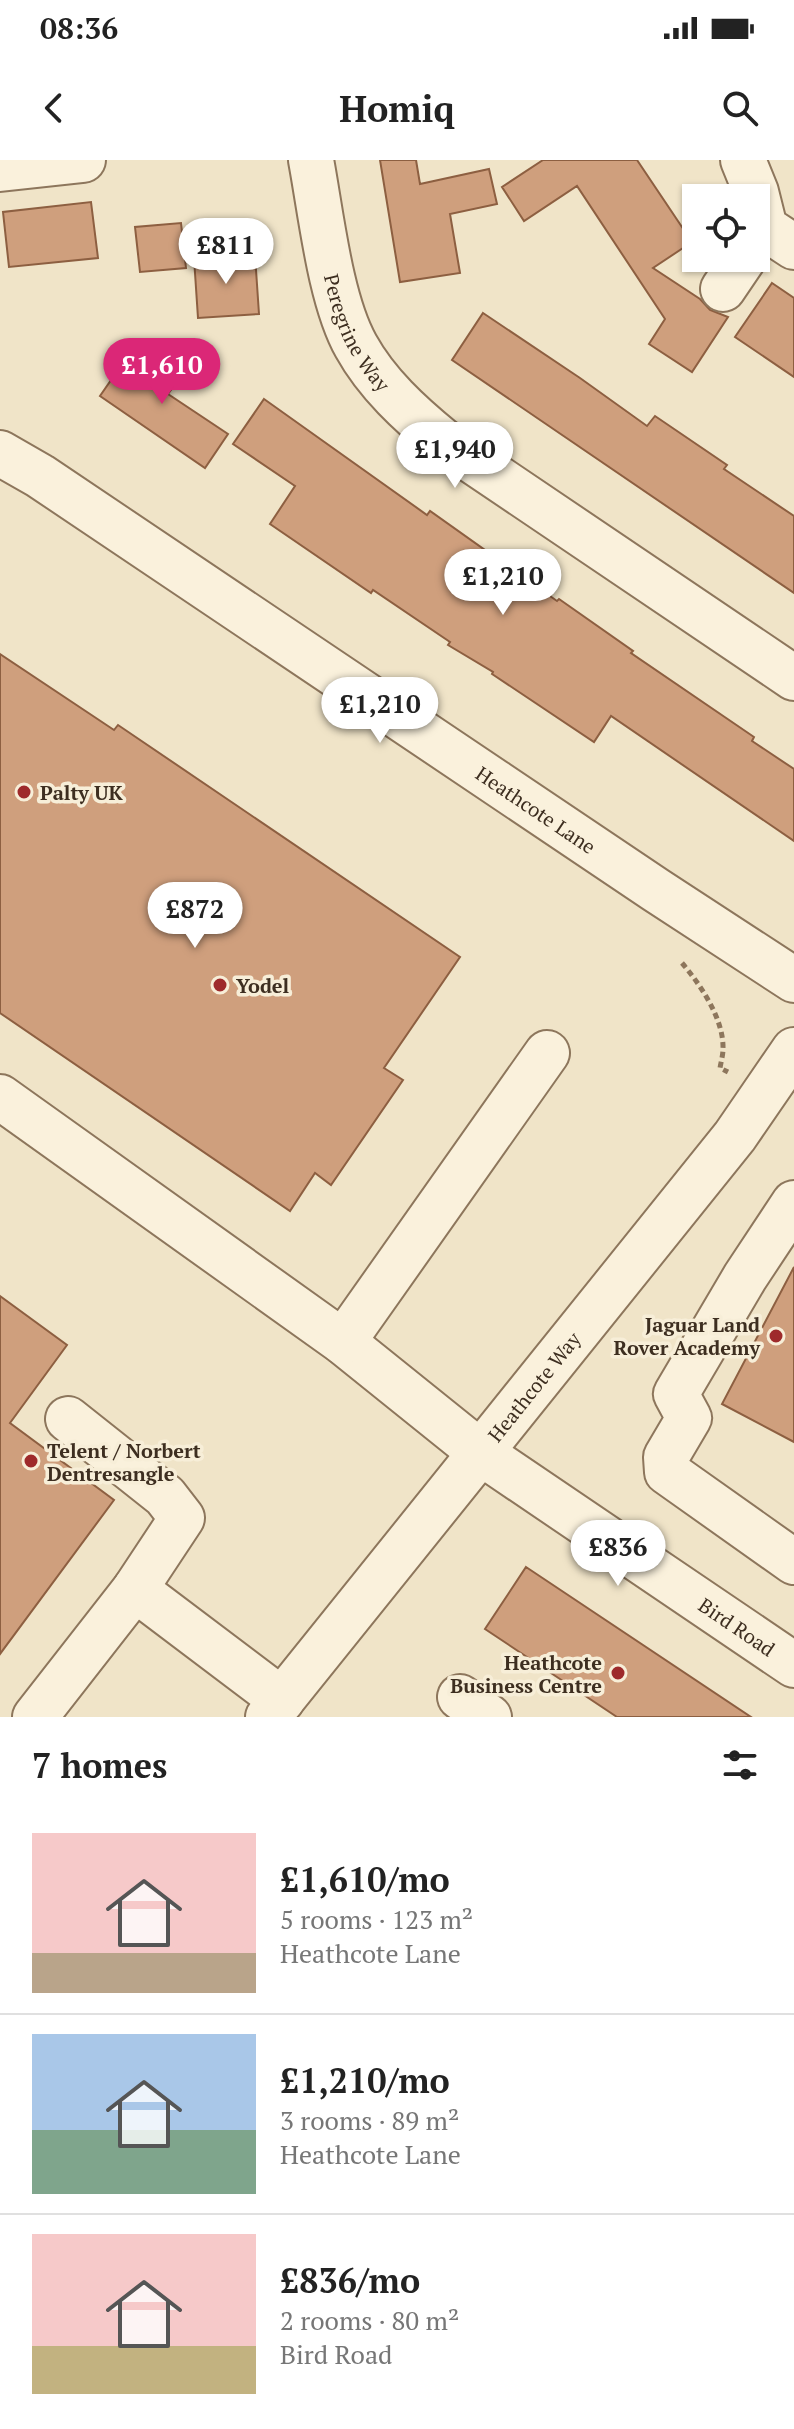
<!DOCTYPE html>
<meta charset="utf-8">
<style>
body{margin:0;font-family:"PT Serif",serif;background:#f6f6f6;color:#222;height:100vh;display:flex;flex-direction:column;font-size:30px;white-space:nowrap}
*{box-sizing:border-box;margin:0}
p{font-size:26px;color:#767676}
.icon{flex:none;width:44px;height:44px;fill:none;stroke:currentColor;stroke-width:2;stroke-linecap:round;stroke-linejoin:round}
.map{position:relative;height:1557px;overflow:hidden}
.sheet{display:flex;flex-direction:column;background:#fff;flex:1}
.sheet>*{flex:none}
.fabs{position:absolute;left:682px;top:24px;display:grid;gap:16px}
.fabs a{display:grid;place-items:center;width:88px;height:88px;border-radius:0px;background:#fff;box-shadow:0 2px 6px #0004;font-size:40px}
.price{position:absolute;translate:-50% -68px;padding:0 18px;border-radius:28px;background:#fff;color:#222;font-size:26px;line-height:52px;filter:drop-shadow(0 2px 4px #0008)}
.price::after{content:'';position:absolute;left:50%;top:48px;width:24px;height:18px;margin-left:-12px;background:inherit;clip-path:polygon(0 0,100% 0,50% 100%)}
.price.on{background:#db2777;color:#fff}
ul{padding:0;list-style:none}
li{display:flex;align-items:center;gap:24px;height:200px;padding:0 32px}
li+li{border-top:2px solid #e0e0e0}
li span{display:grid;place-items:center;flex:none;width:224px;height:160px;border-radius:0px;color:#555}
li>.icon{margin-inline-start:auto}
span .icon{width:96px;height:96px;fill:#fffc;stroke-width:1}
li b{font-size:34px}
h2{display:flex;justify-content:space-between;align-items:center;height:96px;padding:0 32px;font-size:34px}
.status{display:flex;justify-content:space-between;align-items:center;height:56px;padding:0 40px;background:#fff;direction:ltr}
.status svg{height:22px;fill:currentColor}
header{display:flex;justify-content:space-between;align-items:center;height:104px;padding:0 32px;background:#fff;font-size:36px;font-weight:600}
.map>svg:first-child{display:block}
.building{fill:#cf9f7d;stroke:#8d5f41;stroke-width:2}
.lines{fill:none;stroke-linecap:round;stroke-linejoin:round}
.minor-casing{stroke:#8d765c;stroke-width:48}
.path{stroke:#8d765c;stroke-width:5;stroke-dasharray:6 4;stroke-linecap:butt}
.minor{stroke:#faf1dc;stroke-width:44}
.poi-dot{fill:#9e2a2b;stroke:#f7eed8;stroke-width:3}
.labels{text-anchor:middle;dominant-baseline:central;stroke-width:7;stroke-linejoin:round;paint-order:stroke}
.street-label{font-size:20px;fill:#3d2e20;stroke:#f7eed8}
.poi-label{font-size:20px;font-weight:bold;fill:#3d2e20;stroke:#f7eed8;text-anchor:start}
</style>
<div class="status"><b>08:36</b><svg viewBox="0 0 49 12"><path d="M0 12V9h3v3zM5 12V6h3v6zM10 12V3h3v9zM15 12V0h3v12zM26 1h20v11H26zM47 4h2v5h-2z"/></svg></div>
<header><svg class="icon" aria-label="back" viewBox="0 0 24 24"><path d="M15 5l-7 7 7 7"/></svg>Homiq<svg class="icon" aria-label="search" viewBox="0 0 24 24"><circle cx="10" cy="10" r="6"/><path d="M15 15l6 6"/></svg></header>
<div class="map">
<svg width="794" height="1557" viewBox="0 0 794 1557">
<rect width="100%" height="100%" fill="#f0e4c8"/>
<path class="building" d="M380,0h36l4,24 69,-15 8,35 -47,10 10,59 -60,9z
M543,0h94l55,82 -39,26 47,31 10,11 18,7 -36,55 -43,-28 16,-25 -88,-133 -53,35 -22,-34z
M91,42l7,56 -89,9 -6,-55z
M181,63l5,45 -46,4 -5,-45z
M255,95l4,59 -61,4 -4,-60z
M772,123l22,15v79l-59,-40z
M483,153l97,65 67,48 8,-10 72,49 -3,4 70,47v77l-342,-233z
M136,184l45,32 -13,18 60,40 -23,34 -105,-72z
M264,239l163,116 3,-4 127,90 2,-2 74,52 -2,2 123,84 -2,4 42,28v72l-183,-125 -17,26 -102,-68 1,-2 -45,-27 2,-3 -77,-52 -2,3 -101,-69 25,-38 -62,-42z
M0,494l114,76 4,-5 342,232 -76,111 19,12 -72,105 -16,-12 -25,38 -290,-198z
M794,1107v175l-72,-38z
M0,1136l67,49 -57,78 104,77 -114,154z
M526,1407l225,150h-134l-132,-88z"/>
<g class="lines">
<g class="minor-casing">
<g id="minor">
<path id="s1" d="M311,0c10,53 19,140 45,186 21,38 54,68 87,95l351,237"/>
<path d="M743,0l13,32 9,36 29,19"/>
<path d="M0,9l83,-9"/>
<path d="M723,129l21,-31"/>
<path id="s2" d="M0,293l40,23 616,414 138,90"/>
<path id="s3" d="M0,937l343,245 138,111 313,212"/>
<path d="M794,1043l-49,74 -69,117 13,24 -23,39 1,15 127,90"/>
<path d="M343,1182l204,-289"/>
<path d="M135,1429l147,111"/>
<path d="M460,1537l29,20"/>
<path d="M35,1557l100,-128 47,-71 -17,-22 -97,-77"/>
<path id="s4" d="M268,1557l467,-581 59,-86"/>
</g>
</g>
<path class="path" d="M682,803c18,21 42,56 41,86 0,6 -2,13 -3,19l8,4"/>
<use href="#minor" class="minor"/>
</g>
<g class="poi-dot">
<circle cx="24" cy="632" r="8"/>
<circle cx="220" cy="825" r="8"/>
<circle cx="776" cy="1176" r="8"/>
<circle cx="31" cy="1301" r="8"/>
<circle cx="618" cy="1513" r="8"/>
</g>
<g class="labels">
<g class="street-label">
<text stroke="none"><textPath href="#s1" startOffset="180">Peregrine Way</textPath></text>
<text stroke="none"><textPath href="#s2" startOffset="644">Heathcote Lane</textPath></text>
<text stroke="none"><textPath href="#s4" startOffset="424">Heathcote Way</textPath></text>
<text stroke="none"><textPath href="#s3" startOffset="908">Bird Road</textPath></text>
</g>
<g class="poi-label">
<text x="40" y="632">Palty UK</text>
<text x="236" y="825">Yodel</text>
<text x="760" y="1164" text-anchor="end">Jaguar Land<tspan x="760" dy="23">Rover Academy</tspan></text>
<text x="47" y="1290">Telent / Norbert<tspan x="47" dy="23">Dentresangle</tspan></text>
<text x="602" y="1502" text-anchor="end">Heathcote<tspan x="602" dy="23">Business Centre</tspan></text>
</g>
</g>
</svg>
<div class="fabs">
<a><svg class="icon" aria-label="locate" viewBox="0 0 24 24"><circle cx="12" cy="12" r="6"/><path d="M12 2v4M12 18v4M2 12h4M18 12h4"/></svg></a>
</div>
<b class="price" style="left:226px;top:126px">£811</b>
<b class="price on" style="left:162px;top:246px">£1,610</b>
<b class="price" style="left:455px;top:330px">£1,940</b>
<b class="price" style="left:503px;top:457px">£1,210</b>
<b class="price" style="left:380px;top:585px">£1,210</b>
<b class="price" style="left:195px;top:790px">£872</b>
<b class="price" style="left:618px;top:1428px">£836</b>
</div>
<section class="sheet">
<h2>7 homes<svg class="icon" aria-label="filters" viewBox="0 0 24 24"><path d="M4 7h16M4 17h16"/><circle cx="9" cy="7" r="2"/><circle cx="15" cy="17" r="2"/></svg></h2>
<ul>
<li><span style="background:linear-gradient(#f6c9c9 75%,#b9a48a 0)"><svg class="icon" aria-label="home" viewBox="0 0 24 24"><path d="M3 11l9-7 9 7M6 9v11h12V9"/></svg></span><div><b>£1,610/mo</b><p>5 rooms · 123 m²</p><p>Heathcote Lane</p></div></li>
<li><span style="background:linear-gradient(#a9c7e8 60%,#7fa58c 0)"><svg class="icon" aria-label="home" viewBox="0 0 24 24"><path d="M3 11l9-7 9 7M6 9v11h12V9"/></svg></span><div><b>£1,210/mo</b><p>3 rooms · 89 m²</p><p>Heathcote Lane</p></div></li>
<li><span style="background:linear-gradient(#f6c9c9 70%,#c2b280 0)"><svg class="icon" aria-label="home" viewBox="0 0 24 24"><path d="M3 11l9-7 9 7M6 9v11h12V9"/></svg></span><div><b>£836/mo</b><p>2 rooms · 80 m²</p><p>Bird Road</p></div></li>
</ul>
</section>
